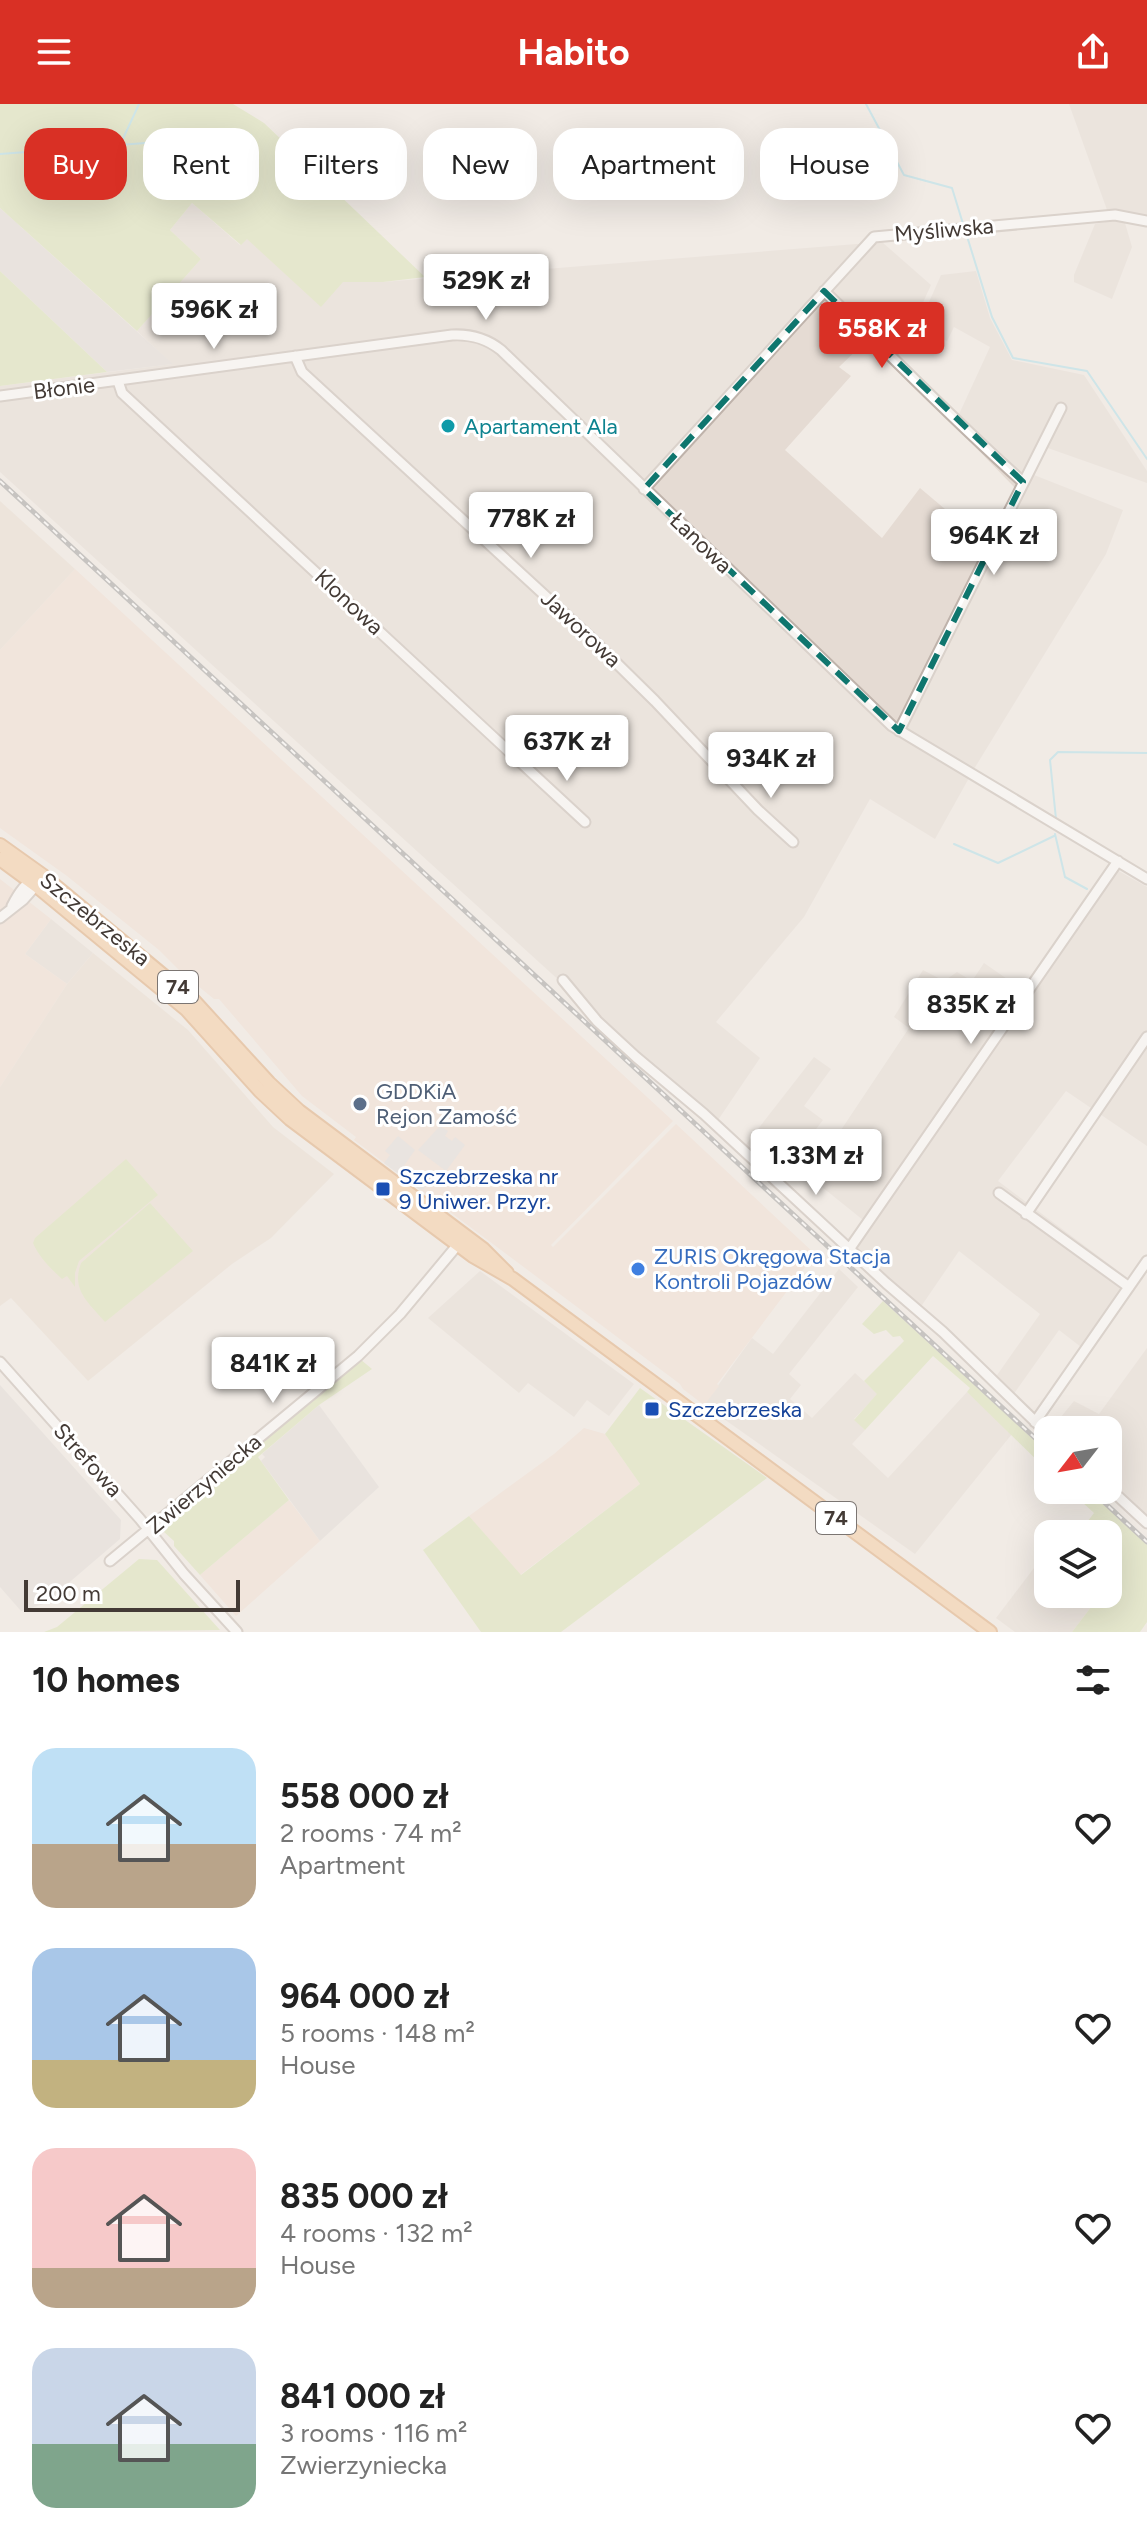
<!DOCTYPE html>
<meta charset="utf-8">
<style>
body{margin:0;font-family:Figtree,sans-serif;background:#f2f2f2;color:#222;height:100vh;display:flex;flex-direction:column;font-size:30px;white-space:nowrap}
*{box-sizing:border-box;margin:0}
p{font-size:26px;color:#767676}
.icon{flex:none;width:44px;height:44px;fill:none;stroke:currentColor;stroke-width:2;stroke-linecap:round;stroke-linejoin:round}
.map{position:relative;height:1528px;overflow:hidden}
.drawer{display:flex;flex-direction:column;background:#fff;flex:1}
.drawer>*{flex:none}
.top-card{position:absolute;left:24px;top:24px;width:1100px;height:72px;display:flex;gap:16px}
.needle{width:52px;rotate:239deg}
.controls{position:absolute;left:1034px;top:1312px;display:grid;gap:16px}
.controls a{display:grid;place-items:center;width:88px;height:88px;border-radius:16px;background:#fff;box-shadow:0 8px 32px #0002;font-size:40px}
.scale{position:absolute;left:24px;bottom:20px;width:216px;box-sizing:border-box;padding-left:8px;border:4px solid #433a35;border-top:0;font-size:22px;line-height:28px;white-space:nowrap;color:#433a35;-webkit-text-stroke:6px #fff;paint-order:stroke}
.price{position:absolute;translate:-50% -68px;padding:0 18px;border-radius:8px;background:#fff;color:#222;font-size:26px;line-height:52px;filter:drop-shadow(0 2px 4px #0008)}
.price::after{content:'';position:absolute;left:50%;top:48px;width:24px;height:18px;margin-left:-12px;background:inherit;clip-path:polygon(0 0,100% 0,50% 100%)}
.price.on{background:#d93025;color:#fff}
ul{padding:0;list-style:none}
li{display:flex;align-items:center;gap:24px;height:200px;padding:0 32px}
li span{display:grid;place-items:center;flex:none;width:224px;height:160px;border-radius:24px;color:#555}
li>.icon{margin-inline-start:auto}
span .icon{width:96px;height:96px;fill:#fffc;stroke-width:1}
li b{font-size:34px}
h2{display:flex;justify-content:space-between;align-items:center;height:96px;padding:0 32px;font-size:34px}
.tag{padding:0 28px;border-radius:24px;background:#fff;box-shadow:0 8px 32px #0002;font-size:28px;line-height:72px}
.tag.on{background:#d93025;color:#fff}
header{display:flex;justify-content:space-between;align-items:center;height:104px;padding:0 32px;background:#d93025;color:#fff;font-size:36px;font-weight:700}
.map>svg:first-child{display:block}
.residential{fill:#e5dbd3}
.commercial{fill:#f2ddd0}
.industrial{fill:#e0dad6}
.education{fill:#e9dccf}
.green{fill:#d7e3af}
.parking{fill:#dfdcda}
.lines{fill:none;stroke-linecap:round;stroke-linejoin:round}
.stream{stroke:#a4ddeb;stroke-width:2}
.minor-casing{stroke:#bfb3ab;stroke-width:13}
.major-casing{stroke:#dba069;stroke-width:16}
.minor{stroke:#fff;stroke-width:9}
.major{stroke:#f7c797;stroke-width:12}
.rail-casing{stroke:#949494;stroke-width:5}
.rail{stroke:#fff;stroke-width:2;stroke-dasharray:6;stroke-linecap:butt}
.marked{fill:none;stroke:#0f766e;stroke-width:6;stroke-dasharray:16 10;stroke-linejoin:round}
.culture-dot{fill:#0f9aa8;stroke:#fff;stroke-width:3}
.service-dot{fill:#5c6f8a;stroke:#fff;stroke-width:3}
.transit-dot{fill:#1a4fb4;stroke:#fff;stroke-width:3}
.shop-dot{fill:#3f7fe0;stroke:#fff;stroke-width:3}
.labels{text-anchor:middle;dominant-baseline:central;stroke-width:6;stroke-linejoin:round;paint-order:stroke}
.shield{fill:#fff;stroke:#7b7572;stroke-width:2}
.shield-label{font-size:20px;font-weight:bold;fill:#433a35}
.street-label{font-size:22px;fill:#433a35;stroke:#fff}
.culture-label{font-size:22px;fill:#0d838f;stroke:#fff;text-anchor:start}
.service-label{font-size:22px;fill:#4e5e75;stroke:#fff;text-anchor:start}
.transit-label{font-size:22px;fill:#164399;stroke:#fff;text-anchor:start}
.shop-label{font-size:22px;fill:#366cbe;stroke:#fff;text-anchor:start}
</style>
<header><svg class="icon" aria-label="menu" viewBox="0 0 24 24"><path d="M4 6h16M4 12h16M4 18h16"/></svg>Habito<svg class="icon" aria-label="share" viewBox="0 0 24 24"><path d="M12 15V3M7 8l5-5 5 5M5 13v7h14v-7"/></svg></header>
<div class="map">
<svg width="1147" height="1528" viewBox="0 0 1147 1528">
<rect width="100%" height="100%" fill="#f1ebe5"/>
<path class="residential" d="M1069,0h78v122l-22,-3 7,24 -20,52 -38,-17v-7l21,-51 16,-3z
M192,99l48,42 7,-7 96,44h40l499,-40 49,43 -35,76 -28,-22 -29,28 12,9 -66,74 97,88 38,-50 64,54 31,-54 -61,-63 36,-78 -36,-20 -7,14 -29,-14 23,-52 35,-4 14,47 22,42 72,15 63,96v12l-102,-36 -11,28 89,35 -17,44 -132,215 -39,70 -65,-40 -66,118 -88,105 44,36 -44,65 -716,-651v-86l172,-22 -35,-33 64,-72 -31,-29z
M1108,761l39,22v259l-81,-55 -68,90 131,98 -48,68 -22,-17 -46,65 -18,-17 45,-64 -81,-63 -39,57 -73,-68 16,-20 -41,-33 32,-42 -15,-12 70,-105 -15,-11 29,-47 21,11 13,-9 15,9 12,-18 39,27z
M51,815l42,34 -26,31 -42,-30z
M814,953l17,12 -27,37 19,14 -45,58 -34,-31z
M839,1165l19,18 -69,87 12,11 -11,14 22,19 43,-45 23,21 -24,25 11,11 -13,14 36,34 79,-86 45,42 -97,120 -211,-149 48,-67 21,16z
M480,1167l154,113 -25,32 -22,-16 -13,17 -46,-34 -9,10 -91,-75z
M1147,1244v169l-39,-36v-51l-57,-1 23,-28 25,13z
M1037,1460l11,9v21h53l-29,38h-57l-19,-14z"/>
<path class="commercial" d="M75,465l598,552 -122,124 2,2 123,-123 139,130 -98,130 2,2 -15,19 -21,-16 -3,-5 -326,-244 2,-3 -54,-41 -83,-97h-5l-33,-27 -22,-22 -92,-74 -67,-48v-178z
M0,775l51,40 -26,35 42,30 -67,103z
M584,1324l21,6 35,50 -120,91 -51,-59 85,-62z
M289,1396l31,41 -84,75 -36,-41z"/>
<path class="industrial" d="M0,104l173,156 -66,8 -107,-101z
M0,1281l121,135 -1,19 -76,65 -23,7 -21,-24z
M319,1301l60,82 -59,54 -59,-80 4,-4 -3,-3z"/>
<path class="education" d="M0,397l75,68 -75,81z
M93,849l95,77 85,97 61,47 -63,64 -39,26 -144,117 -77,-83 -11,8v-219l67,-103z"/>
<path class="green" d="M0,0h233l31,19 161,154 -42,5h-40l-22,25 -74,-68 -6,6 -49,-42 -22,27 31,29 -64,72 -137,-123z
M0,167l107,101 -107,14z
M126,1055l32,36 -79,66 -4,12v14l-8,-11 -5,3c-11,-10 -23,-22 -29,-36l2,-5z
M150,1099l43,48 -88,71c-17,-20 -34,-32 -24,-59z
M883,1197l165,152v18l-81,-79 3,-4 -37,-32 -68,74 -11,-10 23,-26 -13,-13 40,-40 -4,-5 -7,1 -7,-7 -12,4 -12,-10z
M360,1255l12,10 -53,36 -61,52 31,43 -89,75 -26,-29v-5l-10,-9 12,-15z
M640,1284l127,90 -206,154h-80l-58,-82 46,-34 52,59 119,-91 -35,-50z
M1069,1386h19l59,55v77l-7,10h-68l29,-38h7v-60h-30l16,-21z
M139,1455l18,1 63,70 -176,2 13,-5z"/>
<path class="parking" d="M440,1022l8,5 -3,5 7,5 3,-4 10,8 -19,26 -28,-21z
M398,1032l17,14 -12,17 24,18 -3,4 -4,1 -36,-27 6,-8 -5,-4z"/>
<g class="lines">
<path class="stream" d="M866,0l38,71 48,13 12,39
M121,39l18,-39
M0,50l251,-19
M966,129l26,84 21,41 74,13 60,88
M1056,715l-6,-59 8,-8 89,1
M1055,730l10,43 22,12
M954,740l44,19 56,-27"/>
<g class="minor-casing">
<path id="minor" d="M824,187c67,64 130,130 199,191
M295,252l7,16 287,264 66,65 103,109 35,32
M118,277l4,12 463,429
M0,292l452,-61c19,-1 34,3 49,15l391,376 255,153
M644,385l230,-252 241,-22 32,6
M899,627l162,-323
M12,802c5,-10 13,-23 23,-28
M0,814l23,-18 16,-18
M563,876l34,41 39,36 68,57 182,169 57,49 105,102
M999,1089l130,94
M1026,1110l121,-177
M850,1144l268,-387
M0,1258l140,157 44,55 53,58
M1035,1318l112,-161
M1108,1383l39,36
M110,1457l248,-205 42,-42 60,-72"/>
</g>
<g class="major-casing">
<path id="major" d="M0,741l42,30 152,126 75,82 30,28 184,138 24,24
M0,755l38,28 148,122 74,82 30,28 183,137 40,23 477,353"/>
</g>
<use href="#minor" class="minor"/>
<use href="#major" class="major"/>
<g class="rail-casing">
<path id="rail" d="M0,377l1048,969
M1091,1386l56,52"/>
</g>
<use href="#rail" class="rail"/>
</g>
<path d="M0 0H1147V1528H0ZM824,187l199,191 -124,249 -255,-242z" fill="#f1ebe5" fill-opacity=".55" fill-rule="evenodd"/>
<path class="marked" d="M824,187l199,191 -124,249 -255,-242z"/>
<circle class="culture-dot" cx="448" cy="322" r="8"/>
<circle class="service-dot" cx="360" cy="1000" r="8"/>
<g class="transit-dot">
<rect x="375" y="1077" width="16" height="16" rx="4"/>
<rect x="644" y="1297" width="16" height="16" rx="4"/>
</g>
<circle class="shop-dot" cx="638" cy="1165" r="8"/>
<g class="labels">
<g class="shield">
<rect x="158" y="867" width="40" height="32" rx="6"/>
<rect x="816" y="1398" width="40" height="32" rx="6"/>
</g>
<g class="shield-label">
<text x="178" y="883">74</text>
<text x="836" y="1414">74</text>
</g>
<g class="street-label">
<text transform="translate(944 126) rotate(-5)">Myśliwska</text>
<text transform="translate(64 284) rotate(-7)">Błonie</text>
<text transform="translate(701 439) rotate(44)">Łanowa</text>
<text transform="translate(349 498) rotate(43)">Klonowa</text>
<text transform="translate(581 525) rotate(43)">Jaworowa</text>
<text transform="translate(95 815) rotate(39)">Szczebrzeska</text>
<text transform="translate(88 1356) rotate(48)">Strefowa</text>
<text transform="translate(204 1380) rotate(-40)">Zwierzyniecka</text>
</g>
<g class="culture-label">
<text x="464" y="322">Apartament Ala</text>
</g>
<g class="service-label">
<text x="376" y="987">GDDKiA<tspan x="376" dy="25">Rejon Zamość</tspan></text>
</g>
<g class="transit-label">
<text x="399" y="1072">Szczebrzeska nr<tspan x="399" dy="25">9 Uniwer. Przyr.</tspan></text>
<text x="668" y="1305">Szczebrzeska</text>
</g>
<g class="shop-label">
<text x="654" y="1152">ZURIS Okręgowa Stacja<tspan x="654" dy="25">Kontroli Pojazdów</tspan></text>
</g>
</g>
</svg>
<div class="controls">
<a><svg class="needle" viewBox="-14 -14 28 28"><path d="M0-13l5 13h-10z" fill="#e53935"/><path d="M0 13l5-13h-10z" fill="#767676"/></svg></a>
<a><svg class="icon" aria-label="layers" viewBox="0 0 24 24"><path d="M12 4l9 5-9 5-9-5zM3 14l9 5 9-5"/></svg></a>
</div>
<div class="scale">200 m</div>
<b class="price" style="left:486px;top:218px">529K zł</b>
<b class="price" style="left:214px;top:247px">596K zł</b>
<b class="price on" style="left:882px;top:266px">558K zł</b>
<b class="price" style="left:531px;top:456px">778K zł</b>
<b class="price" style="left:994px;top:473px">964K zł</b>
<b class="price" style="left:567px;top:679px">637K zł</b>
<b class="price" style="left:771px;top:696px">934K zł</b>
<b class="price" style="left:971px;top:942px">835K zł</b>
<b class="price" style="left:816px;top:1093px">1.33M zł</b>
<b class="price" style="left:273px;top:1301px">841K zł</b>
<div class="top-card">
<a class="tag on">Buy</a>
<a class="tag">Rent</a>
<a class="tag">Filters</a>
<a class="tag">New</a>
<a class="tag">Apartment</a>
<a class="tag">House</a>
</div>
</div>
<section class="drawer">
<h2>10 homes<svg class="icon" aria-label="filters" viewBox="0 0 24 24"><path d="M4 7h16M4 17h16"/><circle cx="9" cy="7" r="2"/><circle cx="15" cy="17" r="2"/></svg></h2>
<ul>
<li><span style="background:linear-gradient(#bfe0f5 60%,#b9a48a 0)"><svg class="icon" aria-label="home" viewBox="0 0 24 24"><path d="M3 11l9-7 9 7M6 9v11h12V9"/></svg></span><div><b>558 000 zł</b><p>2 rooms · 74 m²</p><p>Apartment</p></div><svg class="icon" aria-label="heart" viewBox="0 0 24 24"><path d="M12 20l-8-8c-3-5 5-10 8-4 3-6 11-1 8 4z"/></svg></li>
<li><span style="background:linear-gradient(#a9c7e8 70%,#c2b280 0)"><svg class="icon" aria-label="home" viewBox="0 0 24 24"><path d="M3 11l9-7 9 7M6 9v11h12V9"/></svg></span><div><b>964 000 zł</b><p>5 rooms · 148 m²</p><p>House</p></div><svg class="icon" aria-label="heart" viewBox="0 0 24 24"><path d="M12 20l-8-8c-3-5 5-10 8-4 3-6 11-1 8 4z"/></svg></li>
<li><span style="background:linear-gradient(#f6c9c9 75%,#b9a48a 0)"><svg class="icon" aria-label="home" viewBox="0 0 24 24"><path d="M3 11l9-7 9 7M6 9v11h12V9"/></svg></span><div><b>835 000 zł</b><p>4 rooms · 132 m²</p><p>House</p></div><svg class="icon" aria-label="heart" viewBox="0 0 24 24"><path d="M12 20l-8-8c-3-5 5-10 8-4 3-6 11-1 8 4z"/></svg></li>
<li><span style="background:linear-gradient(#c9d6e8 60%,#7fa58c 0)"><svg class="icon" aria-label="home" viewBox="0 0 24 24"><path d="M3 11l9-7 9 7M6 9v11h12V9"/></svg></span><div><b>841 000 zł</b><p>3 rooms · 116 m²</p><p>Zwierzyniecka</p></div><svg class="icon" aria-label="heart" viewBox="0 0 24 24"><path d="M12 20l-8-8c-3-5 5-10 8-4 3-6 11-1 8 4z"/></svg></li>
</ul>
</section>
